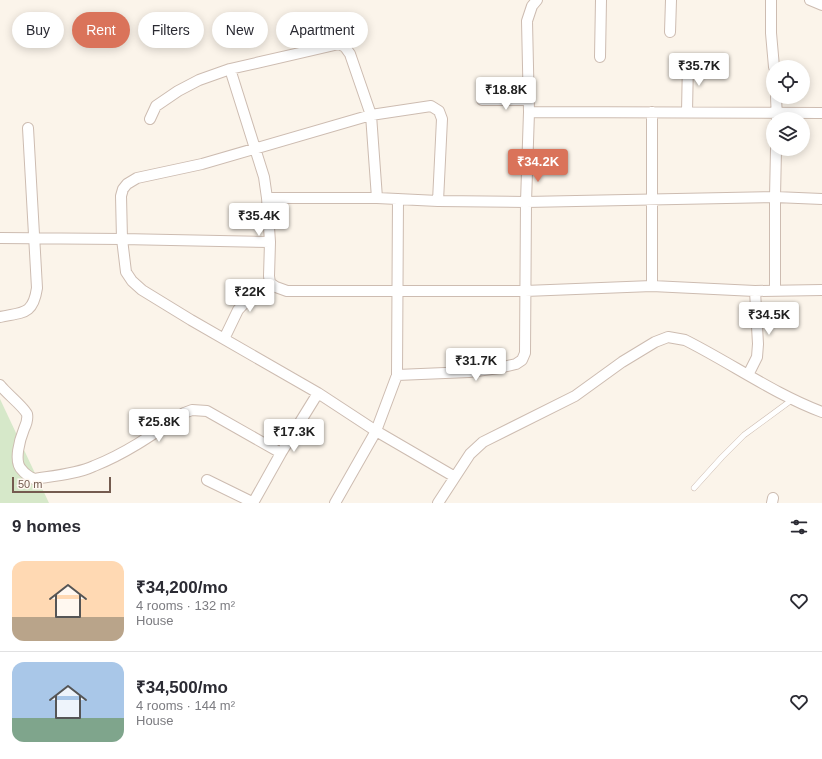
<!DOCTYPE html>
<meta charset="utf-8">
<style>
body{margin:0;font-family:Helvetica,sans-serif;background:#f2f2f3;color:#2b2b33;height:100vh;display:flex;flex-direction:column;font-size:15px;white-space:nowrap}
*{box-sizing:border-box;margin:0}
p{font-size:13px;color:#7c7c81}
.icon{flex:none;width:22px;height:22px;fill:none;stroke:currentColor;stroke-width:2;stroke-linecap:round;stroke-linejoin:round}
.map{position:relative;height:503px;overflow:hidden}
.sheet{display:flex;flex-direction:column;background:#fff;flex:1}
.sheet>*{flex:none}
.top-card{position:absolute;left:12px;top:12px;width:400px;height:36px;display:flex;gap:8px}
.tools{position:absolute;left:766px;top:60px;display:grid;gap:8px}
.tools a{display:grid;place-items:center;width:44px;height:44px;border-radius:50%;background:#fff;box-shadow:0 2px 10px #0003;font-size:20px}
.scale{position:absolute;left:12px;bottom:10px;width:99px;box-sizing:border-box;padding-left:4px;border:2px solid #745b4f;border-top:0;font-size:11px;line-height:14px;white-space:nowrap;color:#745b4f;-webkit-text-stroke:3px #fef8f1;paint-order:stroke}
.price{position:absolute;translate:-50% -34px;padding:0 9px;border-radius:4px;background:#fff;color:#222;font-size:13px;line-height:26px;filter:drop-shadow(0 1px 2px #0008)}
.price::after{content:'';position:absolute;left:50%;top:24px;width:12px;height:9px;margin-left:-6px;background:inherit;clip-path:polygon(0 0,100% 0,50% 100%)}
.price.active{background:#da735a;color:#fff}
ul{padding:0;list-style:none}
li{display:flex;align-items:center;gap:12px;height:100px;padding:0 12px}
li+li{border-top:1px solid #e1e1e2}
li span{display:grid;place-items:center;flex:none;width:112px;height:80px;border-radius:12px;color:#555}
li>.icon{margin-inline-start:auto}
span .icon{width:48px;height:48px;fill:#fffc;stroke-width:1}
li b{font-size:17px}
h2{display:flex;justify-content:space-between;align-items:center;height:48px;padding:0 12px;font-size:17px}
.tag{padding:0 14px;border-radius:18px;background:#fff;box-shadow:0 2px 10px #0003;font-size:14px;line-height:36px}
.tag.active{background:#da735a;color:#fff}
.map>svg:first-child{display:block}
.green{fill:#d6e8c9}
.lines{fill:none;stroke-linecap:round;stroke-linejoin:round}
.service-casing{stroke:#cdbcb1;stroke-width:6}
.minor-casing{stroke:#cdbcb1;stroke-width:12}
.service{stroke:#fff;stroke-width:5}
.minor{stroke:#fff;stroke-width:10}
</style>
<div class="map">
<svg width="822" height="503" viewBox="0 0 822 503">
<rect width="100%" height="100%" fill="#fbf4ea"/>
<path class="green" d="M0,399l49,104h-49z"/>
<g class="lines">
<g class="service-casing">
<path id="service" d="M694,488l28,-31 22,-22 49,-36"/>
</g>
<g class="minor-casing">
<path id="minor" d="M771,0v33l3,34
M810,0l12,5
M670,32l1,-32
M600,57l1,-57
M230,69l34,108 3,21 3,44 -1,34 1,7 6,4 11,4h238l127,-5 103,5 67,-1
M776,97l1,22
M482,100h47
M529,112l293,1
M652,112v174
M687,112l1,-51
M150,119l6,-13 22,-15 21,-11 31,-11 109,-25 6,3 5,7 21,61 6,83
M267,198h110l61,3 88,1 249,-5 47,2
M438,201l4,-82 -3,-8 -8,-5 -60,9 -169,49 -65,14 -10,6 -4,5 -2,7 1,43 4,33 6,9 10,9 49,30 127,73 58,38 79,46
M0,238l122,1 148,3
M775,291v-94l1,-48
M0,317c23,-5 33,-2 37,-29l-9,-160
M224,339l14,-29 12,-13 20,-14
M397,375l72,-3 30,-4 17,-4 6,-4 3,-7 1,-151 3,-90 -2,-91 5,-15 5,-6
M748,375l9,-18 1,-13 -3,-53
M0,385c6,8 24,22 27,29 1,5 -1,11 -3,15 -4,10 -11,33 -2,41 3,4 8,7 12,9 19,-3 43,-5 60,-13 33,-13 61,-33 90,-53l8,-3 15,1 74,42
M207,480l47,23
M253,503l28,-50 37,-60
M335,503l41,-72 21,-56 1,-176
M438,503l32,-49 13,-12 92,-46 47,-34 33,-20 13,-5 17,3c46,23 89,54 137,72
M772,503l1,-5"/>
</g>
<use href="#service" class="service"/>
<use href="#minor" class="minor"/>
</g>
</svg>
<div class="tools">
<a><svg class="icon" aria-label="locate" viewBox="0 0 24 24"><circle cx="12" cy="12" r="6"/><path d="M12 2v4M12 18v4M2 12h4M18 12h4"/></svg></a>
<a><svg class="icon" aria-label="layers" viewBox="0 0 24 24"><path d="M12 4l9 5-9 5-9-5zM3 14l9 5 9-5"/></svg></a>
</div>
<div class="scale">50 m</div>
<b class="price" style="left:699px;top:87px">₹35.7K</b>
<b class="price" style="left:506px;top:111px">₹18.8K</b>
<b class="price active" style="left:538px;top:183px">₹34.2K</b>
<b class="price" style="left:259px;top:237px">₹35.4K</b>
<b class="price" style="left:250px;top:313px">₹22K</b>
<b class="price" style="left:769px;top:336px">₹34.5K</b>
<b class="price" style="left:476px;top:382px">₹31.7K</b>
<b class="price" style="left:159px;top:443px">₹25.8K</b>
<b class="price" style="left:294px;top:453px">₹17.3K</b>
<div class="top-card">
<a class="tag">Buy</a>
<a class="tag active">Rent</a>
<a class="tag">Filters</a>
<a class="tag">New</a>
<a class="tag">Apartment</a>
</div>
</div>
<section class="sheet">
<h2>9 homes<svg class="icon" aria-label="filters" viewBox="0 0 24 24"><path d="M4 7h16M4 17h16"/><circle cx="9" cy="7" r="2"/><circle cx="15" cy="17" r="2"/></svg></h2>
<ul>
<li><span style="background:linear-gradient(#ffd9b3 70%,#b9a48a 0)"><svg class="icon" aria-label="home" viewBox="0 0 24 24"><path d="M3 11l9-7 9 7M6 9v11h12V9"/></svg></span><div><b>₹34,200/mo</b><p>4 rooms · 132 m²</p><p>House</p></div><svg class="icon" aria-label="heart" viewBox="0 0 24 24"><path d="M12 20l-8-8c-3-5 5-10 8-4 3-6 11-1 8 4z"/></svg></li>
<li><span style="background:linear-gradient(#a9c7e8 70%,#7fa58c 0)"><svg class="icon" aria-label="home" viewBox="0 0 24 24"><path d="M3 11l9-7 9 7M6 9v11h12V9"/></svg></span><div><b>₹34,500/mo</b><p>4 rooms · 144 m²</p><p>House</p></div><svg class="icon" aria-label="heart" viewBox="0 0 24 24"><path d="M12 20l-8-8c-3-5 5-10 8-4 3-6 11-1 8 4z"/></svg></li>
</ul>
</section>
